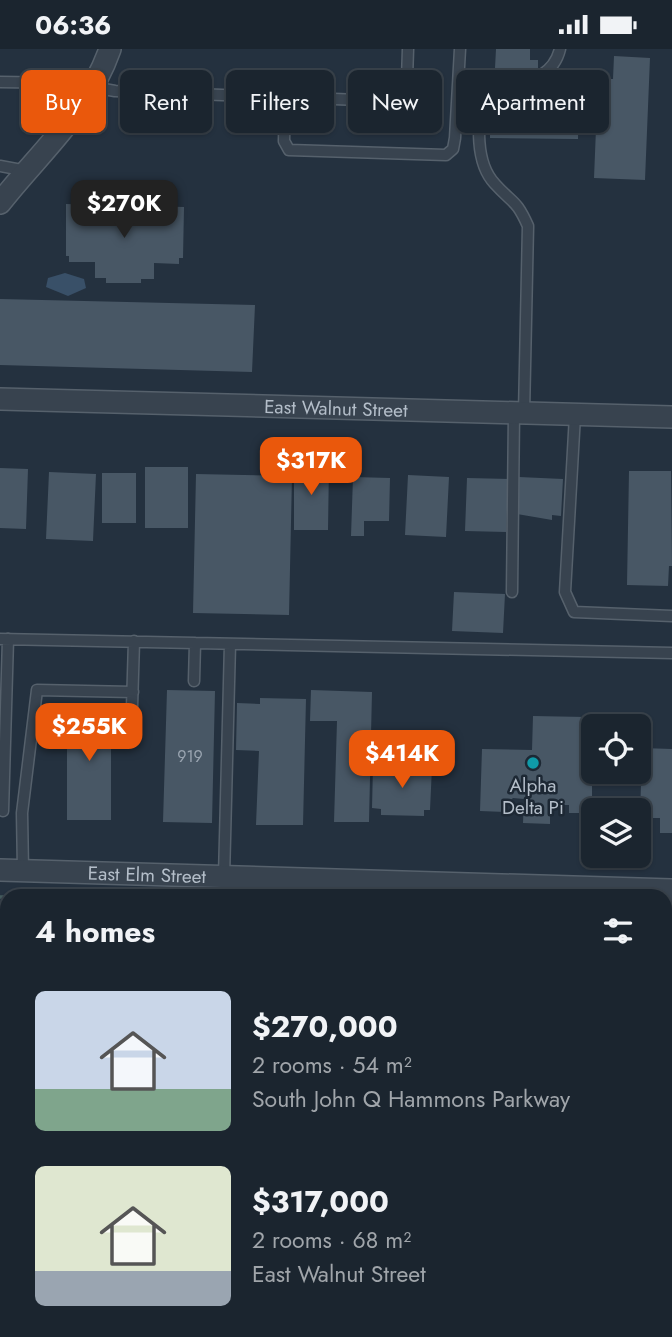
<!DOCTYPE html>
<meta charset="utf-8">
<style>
body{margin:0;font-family:Jost,sans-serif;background:#28313b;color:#f1f3f6;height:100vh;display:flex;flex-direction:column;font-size:26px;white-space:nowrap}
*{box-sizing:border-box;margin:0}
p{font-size:23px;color:#a0a5aa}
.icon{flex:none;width:38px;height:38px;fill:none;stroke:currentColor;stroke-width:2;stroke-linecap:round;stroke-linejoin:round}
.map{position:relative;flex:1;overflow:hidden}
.side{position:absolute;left:0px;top:840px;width:672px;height:448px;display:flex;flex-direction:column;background:#1b252f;border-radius:21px 21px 0 0;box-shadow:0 2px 5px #0004,0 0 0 2px #39424b}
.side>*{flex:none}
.hud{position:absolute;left:21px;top:21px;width:630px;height:63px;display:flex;gap:14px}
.fabs{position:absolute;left:581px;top:665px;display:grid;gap:14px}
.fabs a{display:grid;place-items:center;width:70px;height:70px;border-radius:10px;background:#1b252f;box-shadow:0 2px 5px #0004,0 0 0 2px #39424b;font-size:35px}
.price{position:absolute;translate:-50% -60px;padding:0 16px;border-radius:14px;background:#ea580c;color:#fff;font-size:23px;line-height:46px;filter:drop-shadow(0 2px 4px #0008)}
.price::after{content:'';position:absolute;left:50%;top:42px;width:21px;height:16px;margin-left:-10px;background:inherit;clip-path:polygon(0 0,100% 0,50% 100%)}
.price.selected{background:#222;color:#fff}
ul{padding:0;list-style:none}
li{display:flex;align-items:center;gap:21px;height:175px;padding:0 35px}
li span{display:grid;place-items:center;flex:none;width:196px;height:140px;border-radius:10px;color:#555}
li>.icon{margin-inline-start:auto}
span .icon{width:84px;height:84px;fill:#fffc;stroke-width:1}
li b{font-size:30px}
h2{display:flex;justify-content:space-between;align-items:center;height:84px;padding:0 35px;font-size:30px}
.chip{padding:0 24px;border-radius:10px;background:#1b252f;box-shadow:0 2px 5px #0004,0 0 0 2px #39424b;font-size:24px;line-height:63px}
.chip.selected{background:#ea580c;color:#fff}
.status{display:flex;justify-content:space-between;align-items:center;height:49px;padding:0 35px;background:#1b252f;direction:ltr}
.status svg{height:19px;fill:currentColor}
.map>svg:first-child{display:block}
.water{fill:#395068}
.building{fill:#485765}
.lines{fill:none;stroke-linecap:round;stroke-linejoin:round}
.lane-casing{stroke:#56616c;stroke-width:13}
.street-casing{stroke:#56616c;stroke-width:24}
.secondary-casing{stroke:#56616c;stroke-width:34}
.path{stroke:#445b5d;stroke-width:3.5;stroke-dasharray:5 5;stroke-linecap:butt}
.lane{stroke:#38434f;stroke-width:10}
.street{stroke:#38434f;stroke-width:21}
.secondary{stroke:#465262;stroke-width:32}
.culture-dot{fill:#0f9aa8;stroke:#1d2834;stroke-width:2.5}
.labels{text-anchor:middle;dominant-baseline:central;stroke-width:5;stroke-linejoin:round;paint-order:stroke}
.number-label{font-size:16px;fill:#99a4b0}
.street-label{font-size:19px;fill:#b4bec9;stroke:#1d2834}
.poi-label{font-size:19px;fill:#b4bec9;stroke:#1d2834}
</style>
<div class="status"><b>06:36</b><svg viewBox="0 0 49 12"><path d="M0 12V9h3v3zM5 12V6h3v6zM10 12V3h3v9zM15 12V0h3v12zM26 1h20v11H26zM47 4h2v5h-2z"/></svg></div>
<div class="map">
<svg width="672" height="1288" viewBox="0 0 672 1288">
<rect width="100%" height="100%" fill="#24313f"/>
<path class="water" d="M65,224l19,6 2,9 -18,8 -22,-9 2,-9z"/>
<path class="building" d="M496,0h34v11h8v9l-43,-1z
M614,7l36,2 -5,122 -51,-2 4,-99h15z
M490,47l89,1 -1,42 -88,-1z
M103,147h12l-1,29 24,1v-29h10v9l36,1 -1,51h-4v6l-25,-1v16h-13v4h-35v-5h-11v-16h-26v-6h-3v-52l37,1z
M0,250l255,6 -3,67 -252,-7z
M294,416h35l-1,65h-34z
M145,418h43v61h-43z
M0,419l28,1 -2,60 -26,-1z
M629,422h42l1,95h-3l-1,20 -41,-1z
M49,423l47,2 -3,67 -47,-2z
M102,424h34v50h-34z
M196,425l96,2 -3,139 -96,-2z
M408,426l41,2 -3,60 -41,-2z
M353,428l37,1 -1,43h-25v15h-13z
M519,428l44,2 -2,37 -9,-1v5l-35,-6z
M467,429l46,1 -1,29h-5l-1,24 -41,-1z
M454,543l51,2 -2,39 -51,-2z
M167,641l48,1 -3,132 -49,-1z
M311,641l61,2 -3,130h-35l3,-101h-27z
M260,649l46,1 -3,126h-47l3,-74 -23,-1 1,-47 23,1z
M67,656h44v115h-44z
M533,667l53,1 -1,59 7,2v35h-23v-8h-6l-1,-5h-12v24l-27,-1 1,-24 -11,-1 -8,7v7l-25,-1 2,-62 50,1z
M642,699l30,1v84h-12v-15h-20z
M373,716l59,2 -2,43h-6v6l-43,-1v-6l-9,-1z
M665,901h7v118h-7z
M665,1126h7v52h-7z"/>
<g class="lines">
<g class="lane-casing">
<path id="lane" d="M0,33l70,1 45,8 272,10 15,-3 5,-19 1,-30
M285,48l-1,44 5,9 157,5 7,-6 2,-11 5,-89
M0,117l27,5
M524,364l4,-187c-12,-27 -15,-22 -33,-42 -20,-21 -18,-62 -11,-88 27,-15 67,-10 76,-47
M575,366l-10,177 9,20 98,4
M512,543l2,-179
M0,590l672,14
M194,632l1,-38
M131,691l3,-99
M3,762l5,-172
M23,821l-1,-57 15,-123 96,2
M224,828l6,-233
M7,1080v74
M591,1281v7
M195,1283l157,5"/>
</g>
<g class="street-casing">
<g id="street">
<path d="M0,154c40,-51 88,-91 110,-154"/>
<path id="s1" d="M0,350l672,18"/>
<path id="s2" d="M0,821l672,20"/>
</g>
</g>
<g class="secondary-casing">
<path id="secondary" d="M0,1221h7
M665,1236h7"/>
</g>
<path class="path" d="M0,848h7
M665,865h7
M0,874l3,3"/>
<use href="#lane" class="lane"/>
<use href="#street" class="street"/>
<use href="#secondary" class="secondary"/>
</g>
<circle class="culture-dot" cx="533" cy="714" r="7"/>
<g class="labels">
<g class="number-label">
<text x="190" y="707">919</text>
</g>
<g class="street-label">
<text stroke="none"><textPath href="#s1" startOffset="336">East Walnut Street</textPath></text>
<text stroke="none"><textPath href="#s2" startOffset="147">East Elm Street</textPath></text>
</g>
<g class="poi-label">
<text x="533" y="736">Alpha<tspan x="533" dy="22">Delta Pi</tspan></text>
</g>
</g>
</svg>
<div class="fabs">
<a><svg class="icon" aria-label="locate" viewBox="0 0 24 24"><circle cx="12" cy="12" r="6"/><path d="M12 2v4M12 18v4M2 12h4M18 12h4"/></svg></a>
<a><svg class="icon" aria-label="layers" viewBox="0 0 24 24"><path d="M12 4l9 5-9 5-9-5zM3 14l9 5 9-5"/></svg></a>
</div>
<b class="price selected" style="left:124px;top:191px">$270K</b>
<b class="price" style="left:311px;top:448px">$317K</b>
<b class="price" style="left:89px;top:714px">$255K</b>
<b class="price" style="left:402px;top:741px">$414K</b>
<div class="hud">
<a class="chip selected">Buy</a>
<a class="chip">Rent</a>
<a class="chip">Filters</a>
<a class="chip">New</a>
<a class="chip">Apartment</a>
</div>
<section class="side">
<h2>4 homes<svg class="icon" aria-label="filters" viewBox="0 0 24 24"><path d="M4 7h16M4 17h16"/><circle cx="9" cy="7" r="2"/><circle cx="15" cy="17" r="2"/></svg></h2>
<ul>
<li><span style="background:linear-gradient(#c9d6e8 70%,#7fa58c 0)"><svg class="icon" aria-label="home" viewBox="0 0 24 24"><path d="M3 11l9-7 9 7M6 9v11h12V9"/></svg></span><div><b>$270,000</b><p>2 rooms · 54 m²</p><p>South John Q Hammons Parkway</p></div></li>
<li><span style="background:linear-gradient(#dfe7d0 75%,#9aa5b1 0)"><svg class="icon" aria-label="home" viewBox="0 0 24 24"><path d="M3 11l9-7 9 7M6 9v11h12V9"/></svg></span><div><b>$317,000</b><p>2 rooms · 68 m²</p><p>East Walnut Street</p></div></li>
</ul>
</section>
</div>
